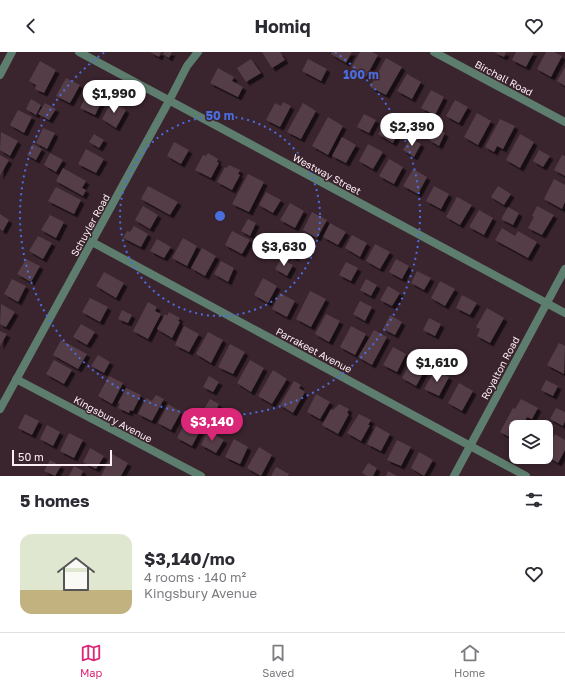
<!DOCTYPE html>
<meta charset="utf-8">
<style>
body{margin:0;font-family:"Golos Text",sans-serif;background:#f7f7f7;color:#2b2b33;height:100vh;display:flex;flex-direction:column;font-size:15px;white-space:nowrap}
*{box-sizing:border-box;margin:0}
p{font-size:13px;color:#7c7c81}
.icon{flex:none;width:22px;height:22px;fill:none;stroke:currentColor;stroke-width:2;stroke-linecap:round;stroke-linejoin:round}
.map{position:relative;height:424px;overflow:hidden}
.details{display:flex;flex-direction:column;background:#fff;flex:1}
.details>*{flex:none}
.tools{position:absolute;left:509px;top:368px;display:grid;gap:8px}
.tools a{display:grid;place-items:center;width:44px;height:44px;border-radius:8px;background:#fff;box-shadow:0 2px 6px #0003;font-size:20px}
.scale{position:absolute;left:12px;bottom:10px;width:100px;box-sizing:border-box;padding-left:4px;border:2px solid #fdeef4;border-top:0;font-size:11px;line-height:14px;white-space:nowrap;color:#fdeef4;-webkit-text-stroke:3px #3a242e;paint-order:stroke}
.price{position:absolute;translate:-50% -34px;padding:0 9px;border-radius:14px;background:#fff;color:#222;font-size:13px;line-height:26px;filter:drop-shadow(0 1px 2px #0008)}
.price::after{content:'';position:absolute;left:50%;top:24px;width:12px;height:9px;margin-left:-6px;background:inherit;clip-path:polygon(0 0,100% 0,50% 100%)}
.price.active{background:#db2777;color:#fff}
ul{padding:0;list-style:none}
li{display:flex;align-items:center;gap:12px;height:100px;padding:0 20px}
li span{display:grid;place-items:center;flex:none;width:112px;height:80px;border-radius:12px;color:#555}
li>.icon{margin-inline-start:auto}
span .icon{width:48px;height:48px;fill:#fffc;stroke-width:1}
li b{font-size:17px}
h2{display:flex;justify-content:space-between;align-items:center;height:48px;padding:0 20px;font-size:17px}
header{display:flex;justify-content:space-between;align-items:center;height:52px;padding:0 20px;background:#fff;font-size:18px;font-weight:700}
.tabs{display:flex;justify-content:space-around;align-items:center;height:56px;border-top:1px solid #e1e1e2;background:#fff;font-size:11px;color:#7c7c81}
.tabs a{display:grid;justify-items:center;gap:2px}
.tabs .active{color:#db2777}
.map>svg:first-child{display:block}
.building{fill:#543d47;filter:url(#shadow)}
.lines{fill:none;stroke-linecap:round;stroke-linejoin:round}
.minor{stroke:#5d7e6e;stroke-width:8}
.ring{fill:none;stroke:#4a6ede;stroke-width:2;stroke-dasharray:2 4}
.labels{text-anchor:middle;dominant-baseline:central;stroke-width:3;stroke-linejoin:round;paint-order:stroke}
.street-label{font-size:10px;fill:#fdeef4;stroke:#3a242e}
.centre{fill:#4a6ede;stroke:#3a242e;stroke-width:2}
.ring-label{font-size:12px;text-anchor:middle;font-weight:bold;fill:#4a6ede;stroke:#3a242e;stroke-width:3;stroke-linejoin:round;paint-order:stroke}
</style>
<header><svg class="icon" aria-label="back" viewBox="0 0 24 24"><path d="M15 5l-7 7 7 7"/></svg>Homiq<svg class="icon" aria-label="heart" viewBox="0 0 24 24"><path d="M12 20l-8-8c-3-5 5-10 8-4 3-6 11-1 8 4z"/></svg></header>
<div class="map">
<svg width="565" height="424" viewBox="0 0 565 424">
<defs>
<filter id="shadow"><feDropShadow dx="3.5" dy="3.5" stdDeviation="0" flood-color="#0009"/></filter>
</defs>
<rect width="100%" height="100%" fill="#3a242e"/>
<path class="building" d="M150,0h11l-2,5z
M164,0h8l-3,6 -6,-4z
M262,0h18l5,8 -13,8z
M332,0h20l-6,11 -15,-9z
M360,0h12l6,3 -12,22 -15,-9z
M494,0h12l-2,5z
M516,0h18l-8,15 -14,-7z
M546,0h8l8,4 -11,21 -14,-8z
M386,6l16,9 -16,28 -16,-8z
M251,7l10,14 -15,9 -9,-14z
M308,7l19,10 -6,12 -19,-10z
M40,9l16,9 -12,23 -9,-4 1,-4 -7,-4z
M565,15v19l-8,-5z
M218,16l16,9 -2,4 11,6 -5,10 -28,-14z
M407,22l14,8 -9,17 -15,-8z
M66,26l14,7 -10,18 -14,-7z
M431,38l13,7 -9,18 -14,-7z
M88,41l14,8 -7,14 -15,-7z
M31,47l10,6 -5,10 -10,-6z
M455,48l13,7 -9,16 -13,-7z
M112,49l14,9 -10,18 -14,-9z
M283,50l8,4 -11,21 -14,-7 9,-17 6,3z
M45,51l11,6 -7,11 -11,-6z
M303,51l13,8 -15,28 -14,-7z
M18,58l14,7 -8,16 -14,-8z
M477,61l14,8 -13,24 -14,-8z
M364,62l12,6 -7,13 -12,-6z
M328,65l15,9 -15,29 -16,-9z
M500,67l15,7 -12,23 -6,-3 -3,6 -9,-5z
M385,69l15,9 -7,13 -15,-9z
M43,76l12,5 -8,16 -11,-6z
M435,76l10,5 -6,13 -10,-6z
M1,80l17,9 -8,15 -10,-6z
M94,82l10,6 -5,8 -10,-6z
M520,82l14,8 -14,26 -14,-8z
M342,85l14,8 -10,18 -14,-7z
M410,86l11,6 -7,13 -11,-7z
M174,90l15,8 -8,14 -14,-8z
M33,92l9,5 -6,11 -9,-5z
M368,92l15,8 -10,17 -14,-8z
M86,97l18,10 -8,14 -18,-9z
M539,98l11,6 -7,11 -10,-6z
M50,101l13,7 -7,12 -12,-7z
M208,101l10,6 -1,3 2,1 -8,15 -16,-8 8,-15 3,1z
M0,103l9,5 -9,16z
M562,103l3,1v20l-11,-6z
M389,107l14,8 -9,17 -15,-8z
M229,113l11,5 -2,4 2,1 -8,15 -15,-8 8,-15 2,1z
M63,116l23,13 -4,7 4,2 -3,6 -27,-15z
M413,117l14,8 -9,17 -15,-8z
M248,122l16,8 -15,30 -17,-8z
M554,127l11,6v17l-3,7 -18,-10z
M148,134l30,16 -8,13 -29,-16z
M434,134l15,8 -8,15 -15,-8z
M498,134l13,8 -7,11 -13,-8z
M56,135l25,13 -7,14 -26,-13z
M266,140l15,8 -8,13 -14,-8z
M457,145l15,8 -12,20 -14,-8z
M290,151l14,8 -9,17 -15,-8z
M143,154l15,9 -8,14 -15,-9z
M537,154l17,9 -12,20 -14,-7 6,-11 -2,-1z
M508,155l11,6 -6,12 -12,-6z
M479,158l14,8 -9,17 -15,-8z
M312,160l15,8 -10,18 -14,-8z
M0,162l9,6 -6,11 -3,-2z
M50,163l14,7 -8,16 -15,-8z
M248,167l8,4 -6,13 -9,-5z
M330,171l16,9 -8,13 -15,-8z
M134,174l14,8 -7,13 -18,-9 4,-7 3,1z
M502,176l13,8 3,-5 19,11 -9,16 -33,-18z
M232,179l18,9 -8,14 -17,-9z
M352,183l15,8 -7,14 -15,-9z
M38,184l14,7 -9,16 -14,-8z
M183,186l14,8 -10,20 -15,-8z
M157,187l14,8 -7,11 -14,-7z
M292,188l9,5 -6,13 -10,-5z
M375,192l15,8 -10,17 -14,-8z
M202,196l14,8 -11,20 -14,-8z
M26,207l14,7 -9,16 -14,-8z
M281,207l12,6 -6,11 -12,-7z
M396,207l13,7 -7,13 -13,-7z
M221,209l13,7 -6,14 -14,-8z
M346,210l12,6 -7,13 -12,-6z
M417,219l14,7 -7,12 -13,-7z
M104,220l20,11 -8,15 -20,-12z
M263,226l14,8 -9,17 -14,-8z
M12,227l14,7 -8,16 -14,-8z
M366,227l11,6 -6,11 -11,-6z
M440,229l15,8 -10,17 -14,-8z
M388,234l12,7 -8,13 -12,-6z
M310,239l16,8 -15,28 -15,-8z
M280,241l15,8 -8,16 -15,-8z
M462,243l15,8 -7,12 -14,-7z
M90,246l18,9 -8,15 -18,-10z
M360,249l12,6 -7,14 -12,-7z
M148,250l9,5 -2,4 6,3 -13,25 -15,-8z
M1,252l14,8 -9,15 -6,-3z
M487,256l17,10 -14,25 -13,-7 3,-7 -4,-2z
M122,258l10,5 -4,8 -10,-4z
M169,260l11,6 -2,3 2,1 -8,16 -15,-9 8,-15 2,2z
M326,262l14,7 -11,21 -14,-8z
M390,263l12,7 -7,13 -12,-6z
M429,266l12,6 -6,12 -12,-6z
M81,272l14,8 -8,13 -14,-8z
M184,274l15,8 -10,18 -14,-7z
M351,274l15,8 -11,21 -15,-8z
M374,278l13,7 -15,28 -14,-8z
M0,279l7,3 -7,12z
M208,280l15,8 -12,23 -15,-9z
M61,288l26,14 -9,15 -25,-14z
M559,291l6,3 -1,28 -17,-9z
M230,292l15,8 -12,22 -15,-7z
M393,295l13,7 -9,18 -14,-7z
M98,303l12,7 -6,11 -13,-7z
M54,308l18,10 -8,14 -18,-10z
M250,308l14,8 -13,24 -14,-9z
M411,310l14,8 -9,16 -14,-8z
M273,318l14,9 -15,25 -14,-8z
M435,318l14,7 -10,19 -15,-7z
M109,324l14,7 -11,21 -14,-8z
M209,324l10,6 -6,10 -10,-5z
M546,328l12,6 -5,10 -12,-6z
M294,329l7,4 -2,3 6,4 -12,21 -13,-8z
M459,331l14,8 -11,20 -14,-8z
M126,336l15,7 -8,16 -3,-1 -1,3 -11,-5 2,-4 -2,-1z
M316,342l14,8 -10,17 -13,-7z
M156,343l8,4 -12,22 -14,-7 8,-16 6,3z
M210,347l9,5 -6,13 -10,-6z
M521,347l17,9 -6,11 -5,-2 -5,10h-6l-1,13 -15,-8 13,-24 2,1z
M168,352l13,8 -10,18 -13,-7z
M339,352l10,5 -2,4 2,1 -11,20 -16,-9 9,-16 2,1z
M556,356l9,4v9l-2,5 -13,-7z
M25,362l14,7 -7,14 -14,-7z
M359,362l12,6 -3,5h2l-9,16 -14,-8z
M187,367l15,8 -10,19 -15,-8z
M47,373l13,7 -7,14 -13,-7z
M376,374l14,8 -9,17 -14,-7z
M208,379l16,9 -8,13 -15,-8z
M69,381l14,7 -9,18 -14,-7z
M555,382l10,6v10l-7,13 -12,-7v-5z
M234,387l14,8 -8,17 -15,-7z
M397,388l14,7 -10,19 -14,-6z
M259,395l13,8 -11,21 -14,-8z
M90,396l14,8 -8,13 -13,-7z
M419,400l14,8 -9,16 -13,-8z
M112,402l16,9 -7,13h-20z
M50,408l11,6 -6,10 -11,-5z
M368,411l9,5 -4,8h-6l-5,-3z
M74,414l9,5 -2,5h-12z
M276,415l13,7 -1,2h-17z
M388,419l9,5h-11z"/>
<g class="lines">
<path class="minor" d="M79,0l486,261
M434,0l131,70
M0,23l12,-23
M92,190l434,234
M16,327l185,97
M0,357l169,-308 18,-35 11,-14
M454,424l111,-207"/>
</g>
<g class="ring">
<circle cx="220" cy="164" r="100"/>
<path d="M335 0A200 200 0 1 1 105 0"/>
</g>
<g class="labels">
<g class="street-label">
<text transform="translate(504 26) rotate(28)">Birchall Road</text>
<text transform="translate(327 122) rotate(28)">Westway Street</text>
<text transform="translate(90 173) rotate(-61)">Schuyler Road</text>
<text transform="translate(314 298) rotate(28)">Parrakeet Avenue</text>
<text transform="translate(500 316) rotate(-62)">Royalton Road</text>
<text transform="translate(113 367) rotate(28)">Kingsbury Avenue</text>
</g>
</g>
<circle cx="220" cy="164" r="6" class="centre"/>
<g class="ring-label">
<text x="361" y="27">100 m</text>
<text x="220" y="68">50 m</text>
</g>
</svg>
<div class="tools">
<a><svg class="icon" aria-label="layers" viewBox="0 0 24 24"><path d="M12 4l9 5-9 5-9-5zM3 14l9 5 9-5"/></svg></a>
</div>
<div class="scale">50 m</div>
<b class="price" style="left:114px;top:62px">$1,990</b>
<b class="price" style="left:412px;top:95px">$2,390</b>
<b class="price" style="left:284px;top:215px">$3,630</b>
<b class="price" style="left:437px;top:331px">$1,610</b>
<b class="price active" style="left:212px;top:390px">$3,140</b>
</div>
<section class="details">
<h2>5 homes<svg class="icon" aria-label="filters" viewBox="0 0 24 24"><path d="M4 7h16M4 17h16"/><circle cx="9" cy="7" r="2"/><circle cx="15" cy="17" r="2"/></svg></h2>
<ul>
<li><span style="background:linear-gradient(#dfe7d0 70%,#c2b280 0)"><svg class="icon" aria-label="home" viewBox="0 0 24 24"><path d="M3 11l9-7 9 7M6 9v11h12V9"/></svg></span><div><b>$3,140/mo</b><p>4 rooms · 140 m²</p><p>Kingsbury Avenue</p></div><svg class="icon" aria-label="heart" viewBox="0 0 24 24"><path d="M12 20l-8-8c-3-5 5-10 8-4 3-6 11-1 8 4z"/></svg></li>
</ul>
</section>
<nav class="tabs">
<a class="active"><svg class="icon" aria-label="map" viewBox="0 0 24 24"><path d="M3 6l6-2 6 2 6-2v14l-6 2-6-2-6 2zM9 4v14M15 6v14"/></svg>Map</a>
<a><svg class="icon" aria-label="saved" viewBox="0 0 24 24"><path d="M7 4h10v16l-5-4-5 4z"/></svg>Saved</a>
<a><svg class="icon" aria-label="home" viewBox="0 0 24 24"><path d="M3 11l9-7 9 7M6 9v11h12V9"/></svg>Home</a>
</nav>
